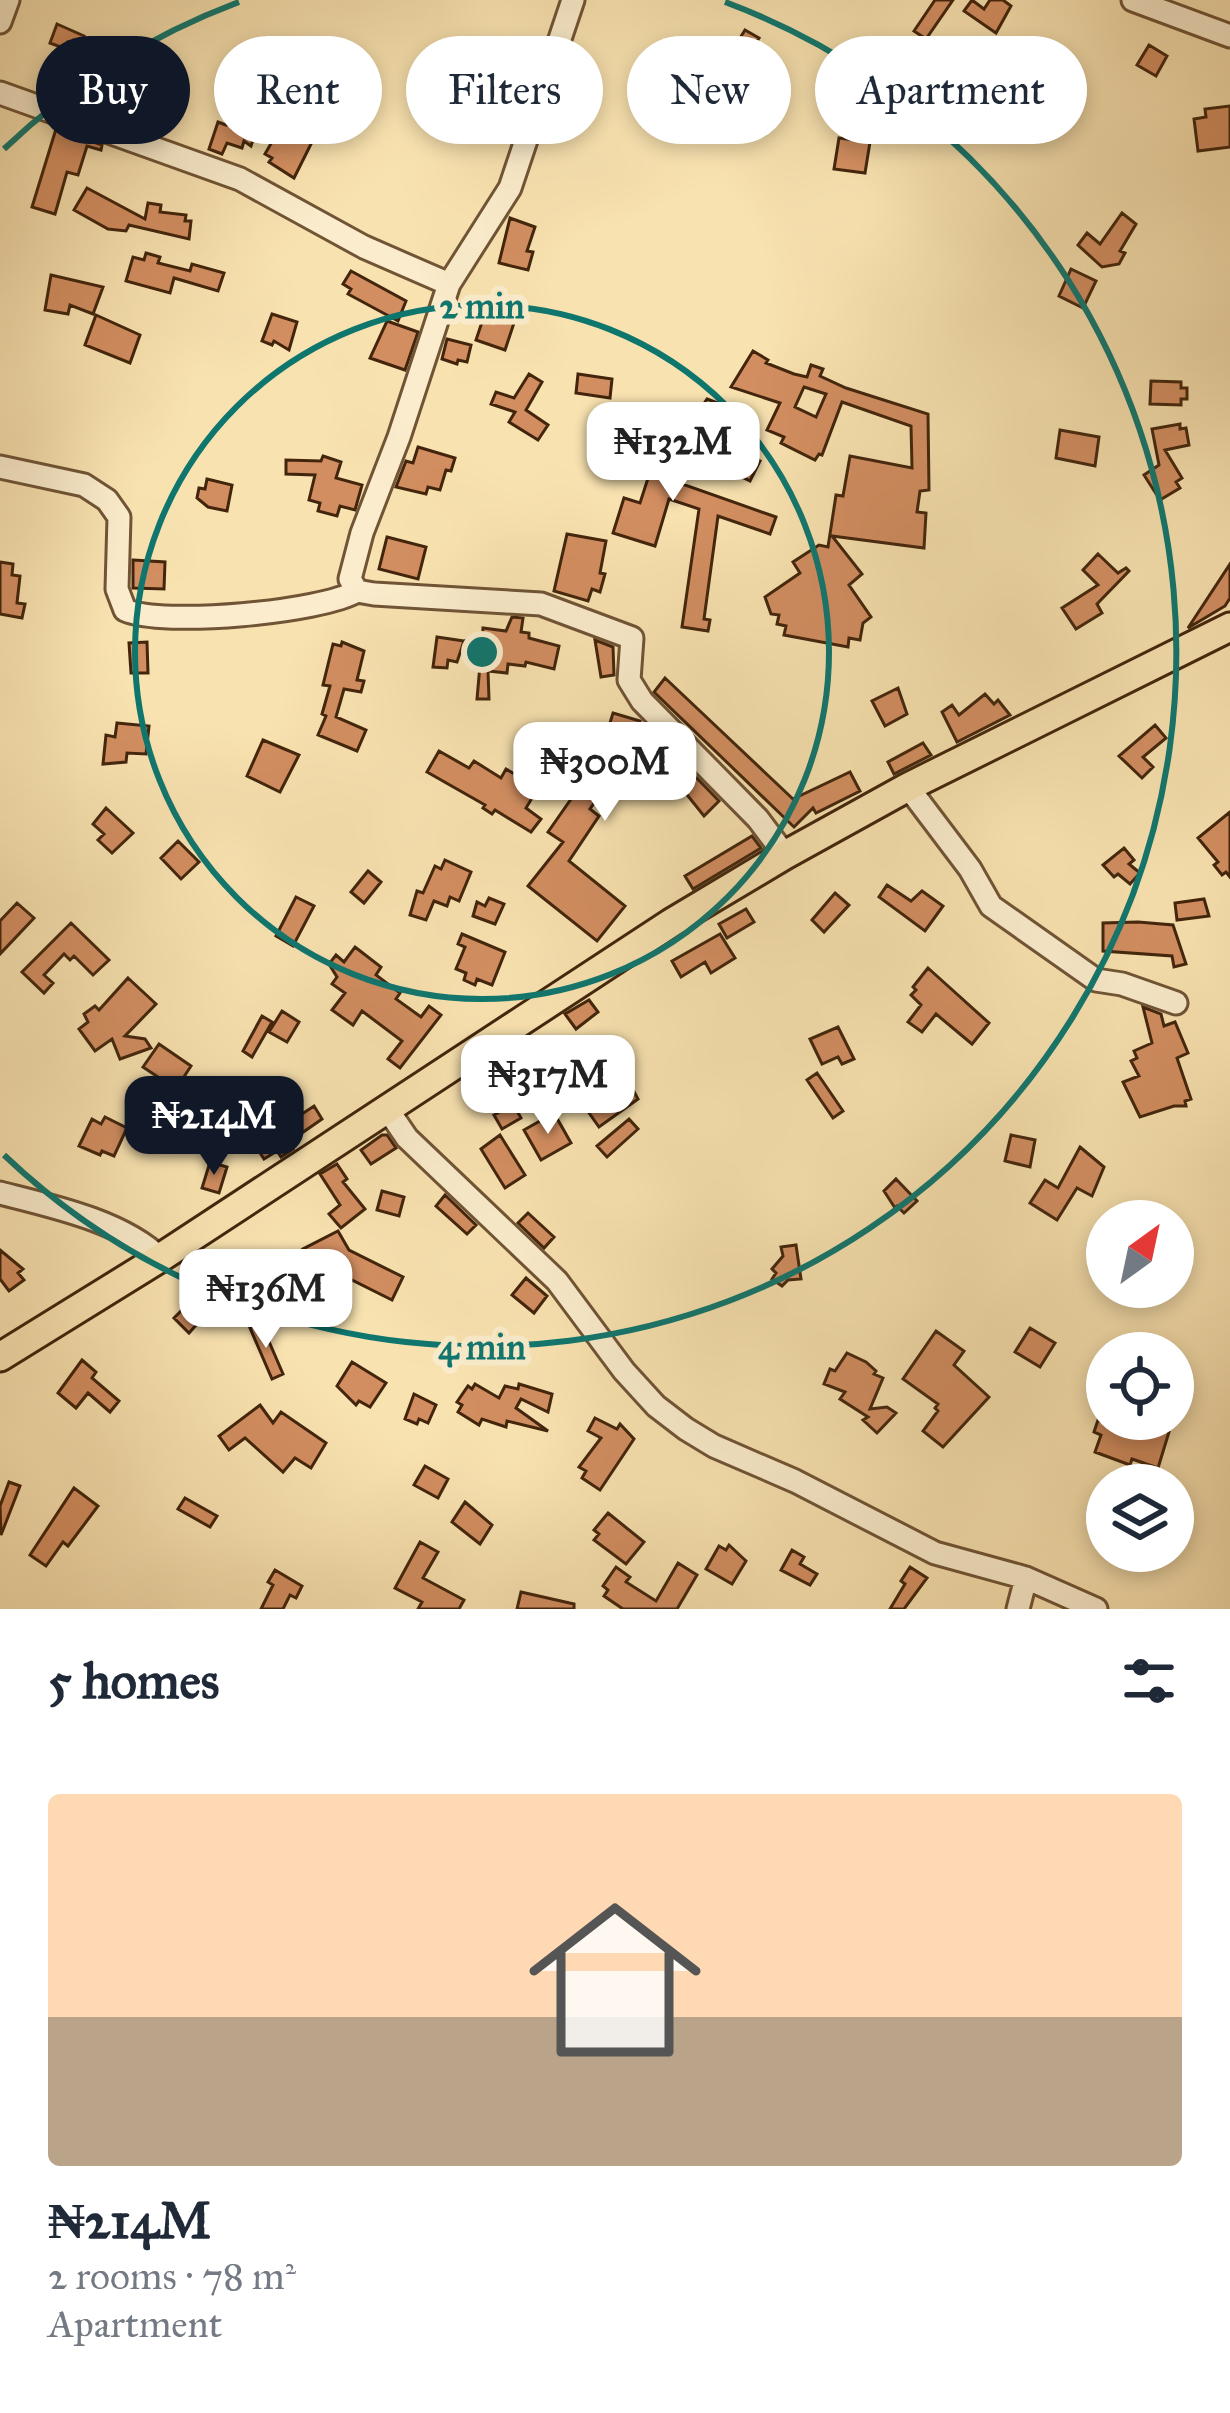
<!DOCTYPE html>
<meta charset="utf-8">
<style>
body{margin:0;font-family:"IM FELL Great Primer",serif;background:#f2f2f3;color:#1f2937;height:100vh;display:flex;flex-direction:column;font-size:45px;white-space:nowrap}
*{box-sizing:border-box;margin:0}
p{font-size:39px;color:#747a83}
.icon{flex:none;width:66px;height:66px;fill:none;stroke:currentColor;stroke-width:2;stroke-linecap:round;stroke-linejoin:round}
.map{position:relative;height:1609px;overflow:hidden}
.details{display:flex;flex-direction:column;background:#fff;flex:1}
.details>*{flex:none}
.top-card{position:absolute;left:36px;top:36px;width:1158px;height:108px;display:flex;gap:24px}
.needle{width:78px;rotate:33deg}
.controls{position:absolute;left:1086px;top:1200px;display:grid;gap:24px}
.controls a{display:grid;place-items:center;width:108px;height:108px;border-radius:50%;background:#fff;box-shadow:0 6px 18px #0003;font-size:60px}
.price{position:absolute;translate:-50% -102px;padding:0 27px;border-radius:24px;background:#fff;color:#222;font-size:39px;line-height:78px;filter:drop-shadow(0 3px 6px #0008)}
.price::after{content:'';position:absolute;left:50%;top:72px;width:36px;height:27px;margin-left:-18px;background:inherit;clip-path:polygon(0 0,100% 0,50% 100%)}
.price.selected{background:#111827;color:#fff}
ul{padding:0;list-style:none}
li{display:grid;align-content:center;gap:24px;height:636px;padding:0 48px}
li+li{border-top:3px solid #e0e1e3}
li span{display:grid;place-items:center;height:372px;border-radius:12px;color:#555}
li>.icon{margin-inline-start:auto}
span .icon{width:216px;height:216px;fill:#fffc;stroke-width:1}
li b{font-size:51px}
h2{display:flex;justify-content:space-between;align-items:center;height:144px;padding:0 48px;font-size:51px}
.pill{padding:0 42px;border-radius:54px;background:#fff;box-shadow:0 6px 18px #0003;font-size:42px;line-height:108px}
.pill.selected{background:#111827;color:#fff}
.map>svg:first-child{display:block}
.building{fill:#d28e61;stroke:#42250c;stroke-width:3;fill-rule:evenodd}
.lines{fill:none;stroke-linecap:round;stroke-linejoin:round}
.minor-casing{stroke:#705435;stroke-width:27}
.major-casing{stroke:#42250c;stroke-width:33}
.minor{stroke:#faeccc;stroke-width:21}
.major{stroke:#f8e2b0;stroke-width:27}
.ring{fill:none;stroke:#0f766e;stroke-width:6}
.centre{fill:#0f766e;stroke:#faeccc;stroke-width:6}
.ring-label{font-size:36px;text-anchor:middle;font-weight:bold;fill:#0f766e;stroke:#faeccc;stroke-width:12;stroke-linejoin:round;paint-order:stroke}
</style>
<div class="map">
<svg width="1230" height="1609" viewBox="0 0 1230 1609">
<rect width="100%" height="100%" fill="#f8e2b0"/>
<filter id="stains"><feTurbulence type="fractalNoise" baseFrequency=".00167" numOctaves="4"/><feColorMatrix values="0 0 0 0 .2 0 0 0 0 .09 0 0 0 0 .02 0 0 0 .5 -.17"/></filter>
<radialGradient id="worn" r=".72"><stop offset=".6" stop-color="#630" stop-opacity="0"/><stop offset="1" stop-color="#630" stop-opacity=".3"/></radialGradient>
<path class="building" d="M935,0h18l-27,39 -12,-8z
M972,0l12,9 6,-9h13l8,6 -15,27 -32,-22z
M57,24l27,12 -4,10 -12,-4 -2,7 -16,-6z
M745,30l14,8 -5,8 23,21 -11,13 -21,-19 -4,6 -14,-8z
M1149,45l18,11 -11,20 -19,-11z
M240,78l15,4 -10,34 14,5 -8,25 -7,-5 -2,7 -15,-5 -5,11 -13,-5 9,-27 8,3z
M1230,106v41l-32,4 -4,-32 12,-2 -1,-8z
M284,121l29,19 -19,38 -25,-16 3,-4 -7,-4z
M56,129l46,16 -1,5 -14,-4 -9,29 -11,-3 -12,42 -23,-7z
M839,138l31,4 -5,31 -31,-4z
M87,188l58,31 3,-16 13,2 -1,7 26,3 -1,6h6l-2,18 -60,-14 -3,6 -18,-2 -34,-19z
M1122,213l14,11 -16,27 5,2 -6,11 -17,3 -24,-22 9,-12 13,11z
M510,218l25,9 -8,24 6,1 -5,18 -29,-7z
M146,253l14,4 -2,6 32,8 2,-7 32,9 -6,18 -44,-13 -4,15 -44,-12 7,-24 11,3z
M1071,269l25,12 -13,27 -24,-12z
M351,271l55,30 -8,20 -50,-27 3,-5 -8,-5z
M51,275l52,12 -10,27 -23,-9 -2,9 -23,-4z
M490,298l29,10 -14,42 -29,-10z
M272,314l25,8 -8,28 -15,-9 -2,4 -10,-4z
M96,315l44,20 -10,28 -45,-18z
M387,321l31,11 -13,38 -35,-12z
M447,339l24,6 -4,17 -9,-2 -1,4 -15,-5z
M753,351l15,9 -2,3 28,11 13,3 4,-12 12,4 -3,7 26,12 82,26 1,76 -9,1 -3,21 9,1 -2,35 -92,-12 30,38 -13,11 22,32 -8,6 -3,17 -11,-2 -1,9 -64,-12 2,-9 -9,-2 2,-9 -8,-1 -6,-17 35,-24 -7,-11 26,-17 9,2 8,-52 7,1 7,-40 62,12 -1,-42 -69,-24 -20,53 -3,-1 -4,6 -34,-17 3,-6 -17,-7 13,-27 -49,-16zM804,387l22,7 -10,23 -21,-10z
M529,374l13,8 -16,28 22,15 -10,15 -29,-18 6,-10 -24,-8 5,-12 18,6z
M578,374l34,5 -2,19 -34,-5z
M1151,381l30,1v6h6v11h-6v6l-31,-1z
M707,399l11,4 -5,12 44,19 -9,21 12,6 -10,20 -40,-20 13,-27 -25,-11 1,-12z
M615,409l50,14 -2,8 13,4 -7,27 19,9 -6,13 94,33 -6,17 -52,-18 -14,103 6,1 -2,11 -26,-4 17,-118 -30,-10 -14,47 -42,-13 11,-35 16,5 12,-37 -48,-13z
M1180,424v5l6,-1 3,17 -24,5 17,28 -6,4 4,6 -20,12 -16,-25 15,-10 -7,-36z
M1060,430l39,7 -4,29 -39,-8z
M418,447l37,11 -4,13 -5,-1 -6,20 -12,-3 -2,7 -30,-7 10,-26 7,2z
M323,456l18,6 -5,16 26,7 -7,25 -15,-4 -3,10 -19,-5 2,-8 -11,-3 6,-25 -29,-1v-14l35,1z
M207,479l25,6 -5,26 -19,-4 -11,-9 2,-10 6,1z
M567,534l39,7 -6,32 5,1 -5,18 -8,-3 -4,12 -34,-10z
M387,537l39,10 -8,32 -39,-10z
M1098,554l20,19 8,-5 3,3 -32,33 5,9 -26,16 -14,-21 36,-23 -15,-15z
M133,560l32,2 -1,27 -31,-1z
M0,562l13,2 -1,11 8,1 -3,27 8,1 -3,14 -22,-4z
M1230,564v34l-5,8 -37,22z
M512,617l11,1 -2,14 8,1v5l30,8 -5,23 -28,-7 -1,4 -17,-2 -1,9 -19,-2 1,28h-12l3,-34 -13,-2 -1,-22 16,2 1,-15 23,3z
M437,637l27,4 -7,21 -9,-2 -1,8 -14,-1z
M595,640l18,7 1,28 -13,2z
M147,642l1,31h-17l-2,-30z
M342,642l22,9 -7,29 7,1 -3,11 -17,-3 -8,28 30,13 -9,21 -39,-16 8,-19 -4,-2 8,-28 -7,-1 10,-41 8,2z
M665,678l128,121 57,-27 10,19 -44,22 -3,-5 -19,19 -140,-135z
M898,688l9,26 -22,12 -13,-25z
M985,694l9,10 4,-4 12,15 -53,27 -15,-30 10,-7 7,10z
M613,713l27,8 -12,40 26,-27 65,67 -15,15 -24,-30 -7,7 -9,-9 5,-6 -23,-22 -18,34 -18,-10 -20,29 9,7 -30,45 56,45 -28,35 -69,-55 35,-44 -15,-10 51,-73z
M117,723l32,3 -3,28 -19,-1 -1,9 -23,2 3,-29 9,2z
M1155,725l11,13 -23,19 10,10 -11,11 -23,-22z
M263,740l36,15 -19,37 -33,-16z
M923,743l8,12 -37,19 -6,-12z
M541,747l28,4 -2,16 -15,-2 -26,43 15,11 -10,13 -36,-22 -3,4 -9,-6 2,-3 -58,-33 12,-21 30,17 5,-7 27,17 5,-9 12,7 6,-9 14,2z
M106,808l27,25 -21,20 -14,-13 6,-6 -11,-10z
M1230,812v65l-4,-5 -4,3 -8,-10 4,-3 -20,-24z
M752,836l9,12 -68,41 -8,-13z
M178,841l21,21 -18,17 -20,-21z
M1124,848l10,12 -5,4 11,9 -10,11 -12,-10 -4,3 -11,-12z
M445,860l26,12 -12,29 -9,-4 -3,9 -13,-5 -8,19 -16,-5 7,-24 6,2 12,-27 6,3z
M368,871l13,11 -17,21 -13,-11z
M887,885l24,16 11,-10 21,15 -18,25 -46,-34z
M835,893l14,12 -25,27 -12,-12z
M296,897l18,9 -21,40 -17,-10z
M489,898l15,6 -9,20 -22,-8 4,-14 8,4z
M1204,899l5,17 -32,4 -2,-17z
M17,903l17,15 -34,36v-33z
M746,909l8,13 -27,16 -8,-14z
M1138,922l35,3 13,39 -12,3 -2,-11 -69,-5v-28z
M71,923l38,37 -16,15 -19,-19 -4,4 -6,-6 -20,21 9,8 -9,10 -22,-21z
M462,934l43,18 -13,33 -15,-6 -2,6 -11,-5 2,-7 -10,-4 9,-22 -7,-3z
M720,934l15,24 -24,15 -6,-11 -24,15 -9,-16z
M355,947l26,20 -5,8 24,18 -4,6 25,18 8,-11 12,9 -41,53 -12,-9 14,-18 -40,-30 -9,14 -21,-15 13,-17 -13,-9 5,-7 -8,-13 7,-9 8,7z
M928,968l61,55 -17,21 -36,-30 -14,18 -14,-10 13,-17 -10,-10 5,-5 -3,-3z
M128,978l28,26 -31,32 20,3 6,9 -31,11 -8,-20 -17,12 -16,-22 9,-7 -4,-8 11,-8 4,4z
M589,1000l9,12 -22,17 -11,-15z
M1143,1007l18,7 3,12 11,-4 13,31 -11,5 14,41 -6,2 1,5h-12l-34,11 -17,-35 16,-6 -8,-15 6,-3 -3,-7 18,-8z
M282,1011l17,11 -12,20 -18,-10z
M262,1016l10,6 -20,35 -9,-6z
M838,1027l16,32 -12,5 -4,-7 -16,7 -12,-25z
M559,1042l4,11 6,-4 35,60 29,-19 5,9 -39,28 -37,-52 -50,27 9,16 -19,11 -8,-14 7,-4 -9,-16 61,-33 -8,-13z
M159,1044l32,22 -15,23 -33,-22z
M817,1073l26,38 -10,7 -26,-38z
M314,1106l8,13 -33,23 4,7 -12,8 -4,-6 -13,8 -9,-14z
M554,1113l17,30 -30,17 -17,-30z
M105,1117l22,11 -13,28 -12,-5 -2,4 -21,-9 13,-27 9,5z
M629,1119l9,10 -31,28 -10,-11z
M382,1135h5l9,13 -25,16 -10,-14z
M500,1135l25,40 -20,13 -24,-39z
M1011,1135l24,5 -5,27 -25,-6z
M1080,1147l24,20 -12,29 -15,-8 -20,32 -27,-17 15,-23 13,8z
M210,1162l17,5 -8,26 -17,-5z
M337,1164l10,15 -4,3 22,27 -24,19 -12,-14 11,-9 -20,-31z
M896,1179l21,22 -13,12 -7,-7 -2,2 -11,-17z
M382,1191l22,6 -5,19 -22,-6z
M445,1195l31,30 -9,9 -31,-28z
M528,1213l26,24 -10,11 -26,-25z
M338,1231l11,19 54,27 -11,23 -84,-42 -5,-9z
M796,1245l5,34 -13,1 -6,6 -10,-7 4,-6 -4,-4 11,-13 -2,-9z
M0,1250l23,19 -5,4 6,7 -15,11 -9,-12z
M285,1263l9,13 -31,20 -9,-14z
M526,1278l21,18 -13,17 -22,-18z
M192,1300l14,14 -17,19 -15,-15z
M261,1323l22,51 -11,5 -22,-51z
M1030,1328l25,15 -15,24 -25,-15z
M936,1331l28,20 -10,14 35,32 -46,50 -20,-16 15,-20 -3,-3 3,-4 -35,-25z
M847,1353l19,9 10,9 -2,3 9,4 -13,31 17,-2 9,6 -19,20 -14,-13 5,-3 -28,-18 5,-7 -21,-8 6,-15 5,2z
M82,1360l14,12 -4,6 27,23 -9,11 -22,-19 -12,15 -18,-15z
M352,1362l34,21 -16,24 -11,-6 -3,4 -19,-19z
M475,1384l24,14 6,-12 13,3 1,-5 33,10 -4,18 -27,-13 -5,9 32,23 -41,-10 -1,6 -24,-8 -3,6 -21,-13 4,-7 -5,-3 11,-16 4,3z
M414,1394l22,11 -8,18 -9,-4 -2,5 -12,-5z
M260,1405l13,18 8,-11 45,31 -15,25 -16,-10 -12,14 -38,-34 -16,12 -10,-14z
M595,1418l22,11 3,-5 14,15 -34,51 -18,-12 4,-7 -7,-4 22,-29 -13,-7z
M1106,1419h28l35,13 -11,36 -26,-9 -2,6 -35,-13 6,-17 -7,-3 4,-12 7,2z
M425,1466l23,13 -10,19 -24,-13z
M9,1482l11,4 -19,49 -1,-29z
M74,1488l24,18 -30,40 -5,-4 -17,24 -16,-11z
M185,1498l32,18 -7,11 -32,-18z
M465,1502l27,23 -12,19 -28,-22z
M608,1513l36,29 -18,22 -32,-24 5,-6 -5,-4z
M420,1542l18,10 -15,26 41,22 -5,9h-41l4,-7 -27,-14z
M729,1545l17,16 -14,23 -26,-15 13,-23 7,4z
M792,1550l12,7 -4,7 17,10 -7,11 -29,-15z
M678,1563l19,12 -20,34h-54l-19,-13 4,-6 -5,-4 13,-19 14,10 -4,5 30,19z
M910,1567l17,11 -23,31h-14l15,-25 -4,-3z
M275,1570l27,16 -6,12 -6,-3 -7,14h-22l12,-24 -5,-3z
M521,1592l53,12v5h-57z"/>
<g class="lines">
<g class="minor-casing">
<path id="minor" d="M573,0l-63,188 -61,96 -50,153 -37,96 -12,46 7,12 17,3 167,10 91,34 -3,42 13,21 116,118 27,36
M1133,0l97,36
M0,22l8,-22
M0,93l240,86 124,68 85,37
M0,467l84,18 23,15 12,17 -2,72 8,21c38,17 197,2 232,-19
M908,787l62,82 21,37 105,74 26,4 54,19
M388,1110l19,28 150,143 67,90 32,35 30,23 28,17 81,35 140,72 91,25 70,31
M0,1193c51,13 122,28 160,65
M1018,1609l8,-31"/>
</g>
<g class="major-casing">
<path id="major" d="M0,1357l160,-99 511,-335 114,-68 123,-68 322,-160"/>
</g>
<use href="#minor" class="minor"/>
<use href="#major" class="major"/>
</g>
<g class="ring">
<circle cx="482" cy="652" r="347"/>
<path d="M4 149A694 694 0 0 1 239 2M725 2A694 694 0 1 1 4 1155"/>
</g>
<circle cx="482" cy="652" r="18" class="centre"/>
<g class="ring-label">
<text x="482" y="318">2 min</text>
<text x="482" y="1359">4 min</text>
</g>
<rect width="100%" height="100%" filter="url(#stains)"/>
<rect width="100%" height="100%" fill="url(#worn)"/>
</svg>
<div class="controls">
<a><svg class="needle" viewBox="-14 -14 28 28"><path d="M0-13l5 13h-10z" fill="#e53935"/><path d="M0 13l5-13h-10z" fill="#747a83"/></svg></a>
<a><svg class="icon" aria-label="locate" viewBox="0 0 24 24"><circle cx="12" cy="12" r="6"/><path d="M12 2v4M12 18v4M2 12h4M18 12h4"/></svg></a>
<a><svg class="icon" aria-label="layers" viewBox="0 0 24 24"><path d="M12 4l9 5-9 5-9-5zM3 14l9 5 9-5"/></svg></a>
</div>
<b class="price" style="left:673px;top:504px">₦132M</b>
<b class="price" style="left:605px;top:824px">₦300M</b>
<b class="price" style="left:548px;top:1137px">₦317M</b>
<b class="price selected" style="left:214px;top:1178px">₦214M</b>
<b class="price" style="left:266px;top:1351px">₦136M</b>
<div class="top-card">
<a class="pill selected">Buy</a>
<a class="pill">Rent</a>
<a class="pill">Filters</a>
<a class="pill">New</a>
<a class="pill">Apartment</a>
</div>
</div>
<section class="details">
<h2>5 homes<svg class="icon" aria-label="filters" viewBox="0 0 24 24"><path d="M4 7h16M4 17h16"/><circle cx="9" cy="7" r="2"/><circle cx="15" cy="17" r="2"/></svg></h2>
<ul>
<li><span style="background:linear-gradient(#ffd9b3 60%,#b9a48a 0)"><svg class="icon" aria-label="home" viewBox="0 0 24 24"><path d="M3 11l9-7 9 7M6 9v11h12V9"/></svg></span><div><b>₦214M</b><p>2 rooms · 78 m²</p><p>Apartment</p></div></li>
</ul>
</section>
